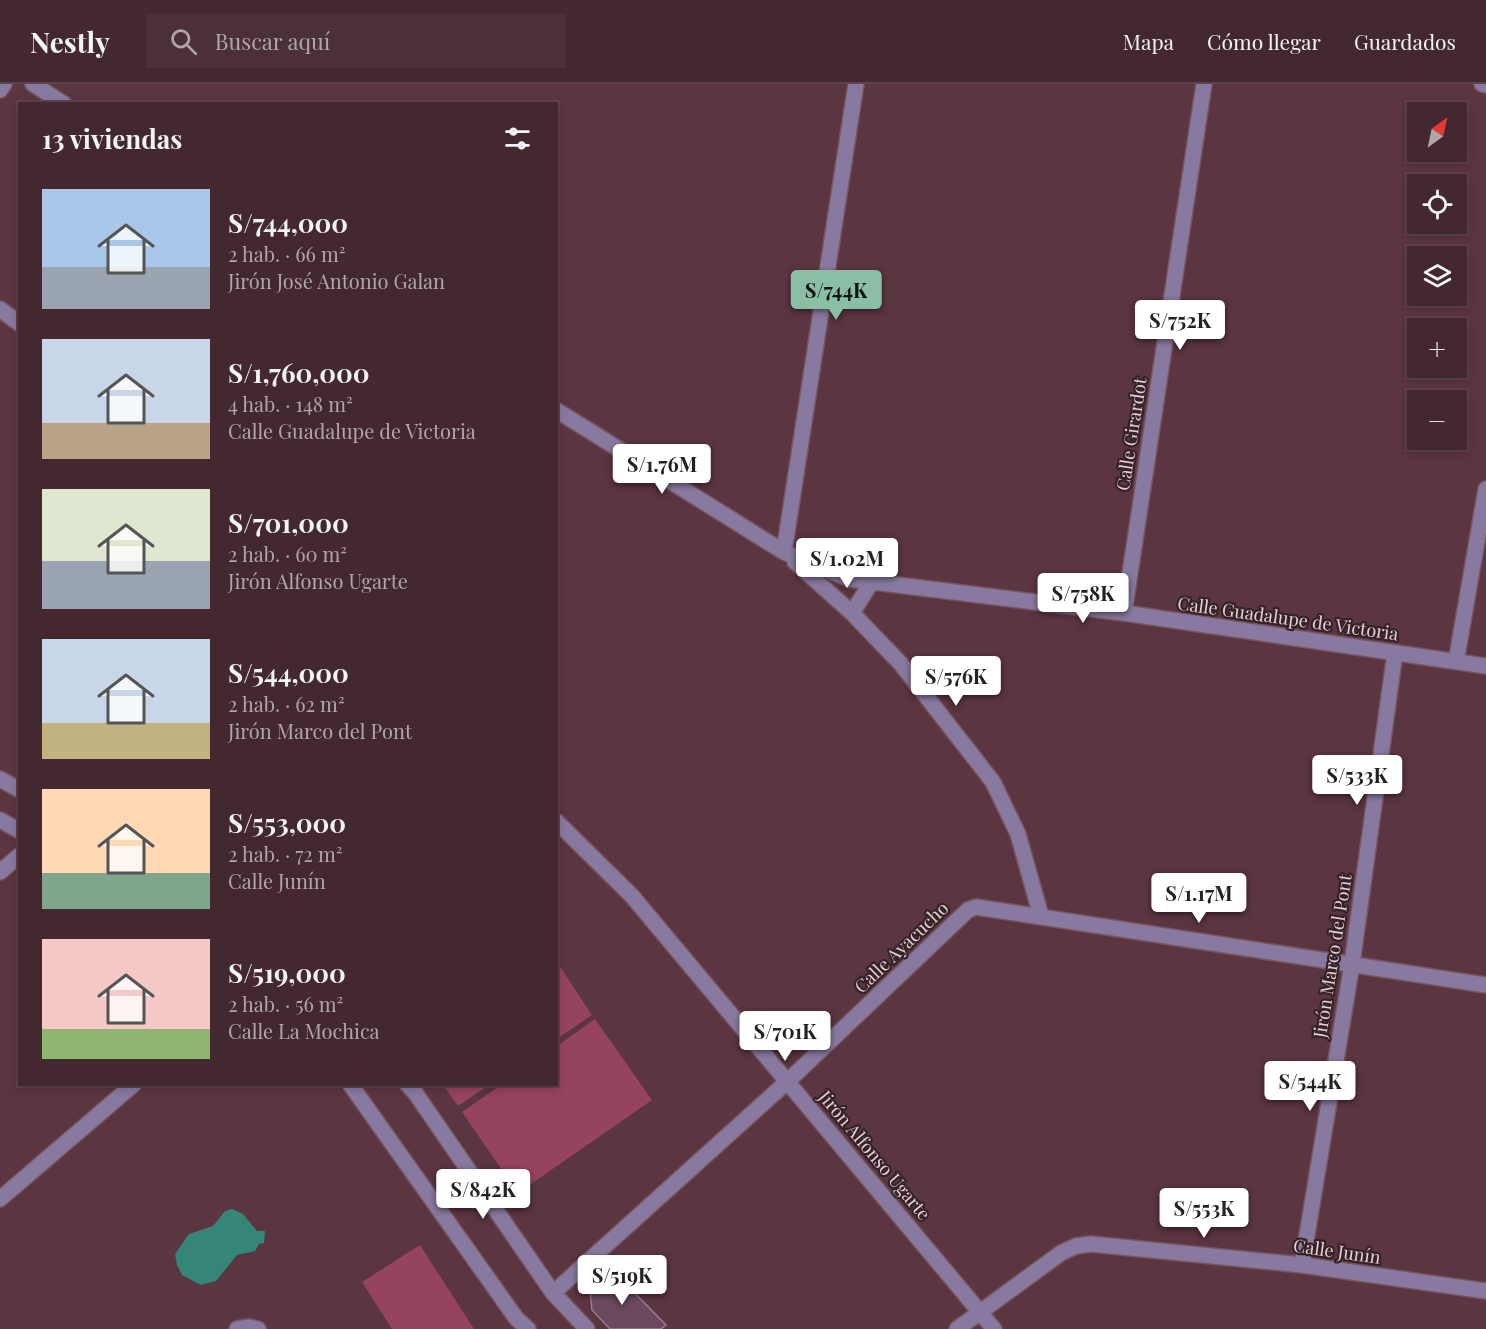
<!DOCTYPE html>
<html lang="es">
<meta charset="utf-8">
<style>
body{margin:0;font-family:"Playfair Display",serif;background:#4b3038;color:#f1f3f6;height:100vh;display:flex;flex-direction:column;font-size:22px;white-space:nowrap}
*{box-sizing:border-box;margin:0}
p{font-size:20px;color:#afa6ab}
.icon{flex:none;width:33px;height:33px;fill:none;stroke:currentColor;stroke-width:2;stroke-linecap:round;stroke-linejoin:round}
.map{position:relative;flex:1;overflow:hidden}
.drawer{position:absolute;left:18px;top:18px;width:540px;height:984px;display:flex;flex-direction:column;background:#442830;border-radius:0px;box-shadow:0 3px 9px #0003,0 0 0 2px #5c444c}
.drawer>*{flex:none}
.needle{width:39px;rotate:33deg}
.fabs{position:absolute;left:1407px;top:18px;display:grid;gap:12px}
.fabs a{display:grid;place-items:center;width:60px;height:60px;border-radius:0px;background:#442830;box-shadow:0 3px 9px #0003,0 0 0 2px #5c444c;font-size:30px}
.price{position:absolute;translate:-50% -51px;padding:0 14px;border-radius:6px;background:#fff;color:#222;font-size:20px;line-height:39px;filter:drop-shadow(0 2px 3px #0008)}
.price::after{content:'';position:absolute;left:50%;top:36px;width:18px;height:14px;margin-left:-9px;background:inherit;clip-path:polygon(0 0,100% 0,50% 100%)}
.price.active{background:#8abfa5;color:#111}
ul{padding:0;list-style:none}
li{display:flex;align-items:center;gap:18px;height:150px;padding:0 24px}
li span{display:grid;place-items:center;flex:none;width:168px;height:120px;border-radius:0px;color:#555}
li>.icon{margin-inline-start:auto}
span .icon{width:72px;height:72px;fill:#fffc;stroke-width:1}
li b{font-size:26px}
h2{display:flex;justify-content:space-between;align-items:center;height:72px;padding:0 24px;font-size:26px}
header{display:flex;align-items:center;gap:36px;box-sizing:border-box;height:84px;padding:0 30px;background:#442830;border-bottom:2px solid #5c444c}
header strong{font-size:28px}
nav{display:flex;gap:33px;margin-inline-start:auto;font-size:21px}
.search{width:420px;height:54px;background:#4b3038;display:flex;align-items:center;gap:15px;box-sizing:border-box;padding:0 21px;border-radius:0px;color:#afa6ab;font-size:22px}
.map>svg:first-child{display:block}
.green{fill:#96435d}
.water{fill:#368579}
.building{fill:#6c495e;stroke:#9f7990;stroke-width:1.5}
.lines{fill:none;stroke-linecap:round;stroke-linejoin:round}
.minor-casing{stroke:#77545d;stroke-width:18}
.minor{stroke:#8879a0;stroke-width:15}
.labels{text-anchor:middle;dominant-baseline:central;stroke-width:4.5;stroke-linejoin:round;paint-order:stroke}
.street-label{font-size:18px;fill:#e6ced3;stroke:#352328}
</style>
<header>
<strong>Nestly</strong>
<div class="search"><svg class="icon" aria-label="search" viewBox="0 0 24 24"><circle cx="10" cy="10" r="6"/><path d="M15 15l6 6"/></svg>Buscar aquí</div>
<nav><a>Mapa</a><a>Cómo llegar</a><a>Guardados</a></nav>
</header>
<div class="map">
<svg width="1486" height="1245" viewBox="0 0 1486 1245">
<rect width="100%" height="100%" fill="#5b3540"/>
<path class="green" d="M557,878l35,53 -35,24h-1z
M595,935l57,81 -134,93 -56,-81 39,-27 55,-1 1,-38z
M443,1001h46l-31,21z
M420,1161l54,84h-82l-30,-47z"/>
<path class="water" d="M232,1125l11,5 14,17h8l-1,12 -5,1 -4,7 -18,4 -21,26 -15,4 -19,-10 -5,-10 -2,-11 14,-20 24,-8 12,-15z"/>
<path class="building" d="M612,1186l54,55 -5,4h-51l-18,-19 -2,-19z"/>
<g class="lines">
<g class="minor-casing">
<path id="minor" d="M33,0l31,20
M1482,0l4,1
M0,6l4,-6
M0,225l20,15
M556,326l228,142 65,27 275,34 362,53
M784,468l72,-468
M795,478l57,51 49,51 92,118 25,52 23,82
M852,529l19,-30
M1124,529l80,-529
M1456,578l30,-173
M0,695l20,11
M0,736l20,11
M556,737l76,75 362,433
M0,788l20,-17
M350,1000l166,234 12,11
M407,1000l9,10 137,199 34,36
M0,1115l134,-115
M1302,1181l50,-301 43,-311
M553,1209l235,-212 180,-171 8,-3 510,78
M237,1245l12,-2 9,2
M957,1245l104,-76 15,-7 15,-2 211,21 184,26"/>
</g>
<use href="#minor" class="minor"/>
</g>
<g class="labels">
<g class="street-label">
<text transform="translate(1131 350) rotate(-81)">Calle Girardot</text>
<text transform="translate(1288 534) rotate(8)">Calle Guadalupe de Victoria</text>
<text transform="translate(901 863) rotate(-44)">Calle Ayacucho</text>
<text transform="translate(1332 872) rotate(-81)">Jirón Marco del Pont</text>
<text transform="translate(875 1071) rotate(50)">Jirón Alfonso Ugarte</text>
<text transform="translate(1337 1167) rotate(8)">Calle Junín</text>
</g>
</g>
</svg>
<div class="fabs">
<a><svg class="needle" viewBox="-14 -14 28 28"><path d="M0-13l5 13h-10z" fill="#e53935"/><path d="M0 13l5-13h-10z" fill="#afa6ab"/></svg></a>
<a><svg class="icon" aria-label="locate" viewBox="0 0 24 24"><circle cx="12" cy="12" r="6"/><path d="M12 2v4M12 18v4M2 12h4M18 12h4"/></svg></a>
<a><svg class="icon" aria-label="layers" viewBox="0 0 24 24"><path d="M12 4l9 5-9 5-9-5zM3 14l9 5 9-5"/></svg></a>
<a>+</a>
<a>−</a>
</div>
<b class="price active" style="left:836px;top:237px">S/744K</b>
<b class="price" style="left:1180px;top:267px">S/752K</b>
<b class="price" style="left:662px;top:411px">S/1.76M</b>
<b class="price" style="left:847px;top:505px">S/1.02M</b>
<b class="price" style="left:1083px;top:540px">S/758K</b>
<b class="price" style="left:956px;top:623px">S/576K</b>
<b class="price" style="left:1357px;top:722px">S/533K</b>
<b class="price" style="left:1199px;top:840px">S/1.17M</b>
<b class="price" style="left:785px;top:978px">S/701K</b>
<b class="price" style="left:1310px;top:1028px">S/544K</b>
<b class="price" style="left:483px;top:1136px">S/842K</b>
<b class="price" style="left:1204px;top:1155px">S/553K</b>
<b class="price" style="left:622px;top:1222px">S/519K</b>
<section class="drawer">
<h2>13 viviendas<svg class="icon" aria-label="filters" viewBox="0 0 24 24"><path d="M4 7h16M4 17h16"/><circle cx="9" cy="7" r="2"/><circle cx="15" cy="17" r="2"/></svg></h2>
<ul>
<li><span style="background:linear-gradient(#a9c7e8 65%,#9aa5b1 0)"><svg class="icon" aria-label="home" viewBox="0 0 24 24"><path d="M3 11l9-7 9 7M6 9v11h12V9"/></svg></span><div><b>S/744,000</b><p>2 hab. · 66 m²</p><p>Jirón José Antonio Galan</p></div></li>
<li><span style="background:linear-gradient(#c9d6e8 70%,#b9a48a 0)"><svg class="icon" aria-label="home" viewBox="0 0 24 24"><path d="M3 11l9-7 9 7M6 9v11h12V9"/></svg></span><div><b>S/1,760,000</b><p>4 hab. · 148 m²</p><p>Calle Guadalupe de Victoria</p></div></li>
<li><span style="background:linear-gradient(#dfe7d0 60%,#9aa5b1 0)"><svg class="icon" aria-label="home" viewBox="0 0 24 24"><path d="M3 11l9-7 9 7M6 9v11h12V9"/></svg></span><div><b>S/701,000</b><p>2 hab. · 60 m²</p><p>Jirón Alfonso Ugarte</p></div></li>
<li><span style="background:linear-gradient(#c9d6e8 70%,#c2b280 0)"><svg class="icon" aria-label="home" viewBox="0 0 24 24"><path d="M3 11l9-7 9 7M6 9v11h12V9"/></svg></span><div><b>S/544,000</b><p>2 hab. · 62 m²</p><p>Jirón Marco del Pont</p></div></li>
<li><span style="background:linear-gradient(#ffd9b3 70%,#7fa58c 0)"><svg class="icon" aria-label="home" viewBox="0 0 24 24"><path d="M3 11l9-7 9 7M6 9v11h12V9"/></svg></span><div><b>S/553,000</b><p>2 hab. · 72 m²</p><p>Calle Junín</p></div></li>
<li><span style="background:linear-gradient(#f6c9c9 75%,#8fb573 0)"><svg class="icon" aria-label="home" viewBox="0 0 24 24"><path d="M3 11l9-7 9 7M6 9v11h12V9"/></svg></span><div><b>S/519,000</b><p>2 hab. · 56 m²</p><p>Calle La Mochica</p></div></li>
</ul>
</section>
</div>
